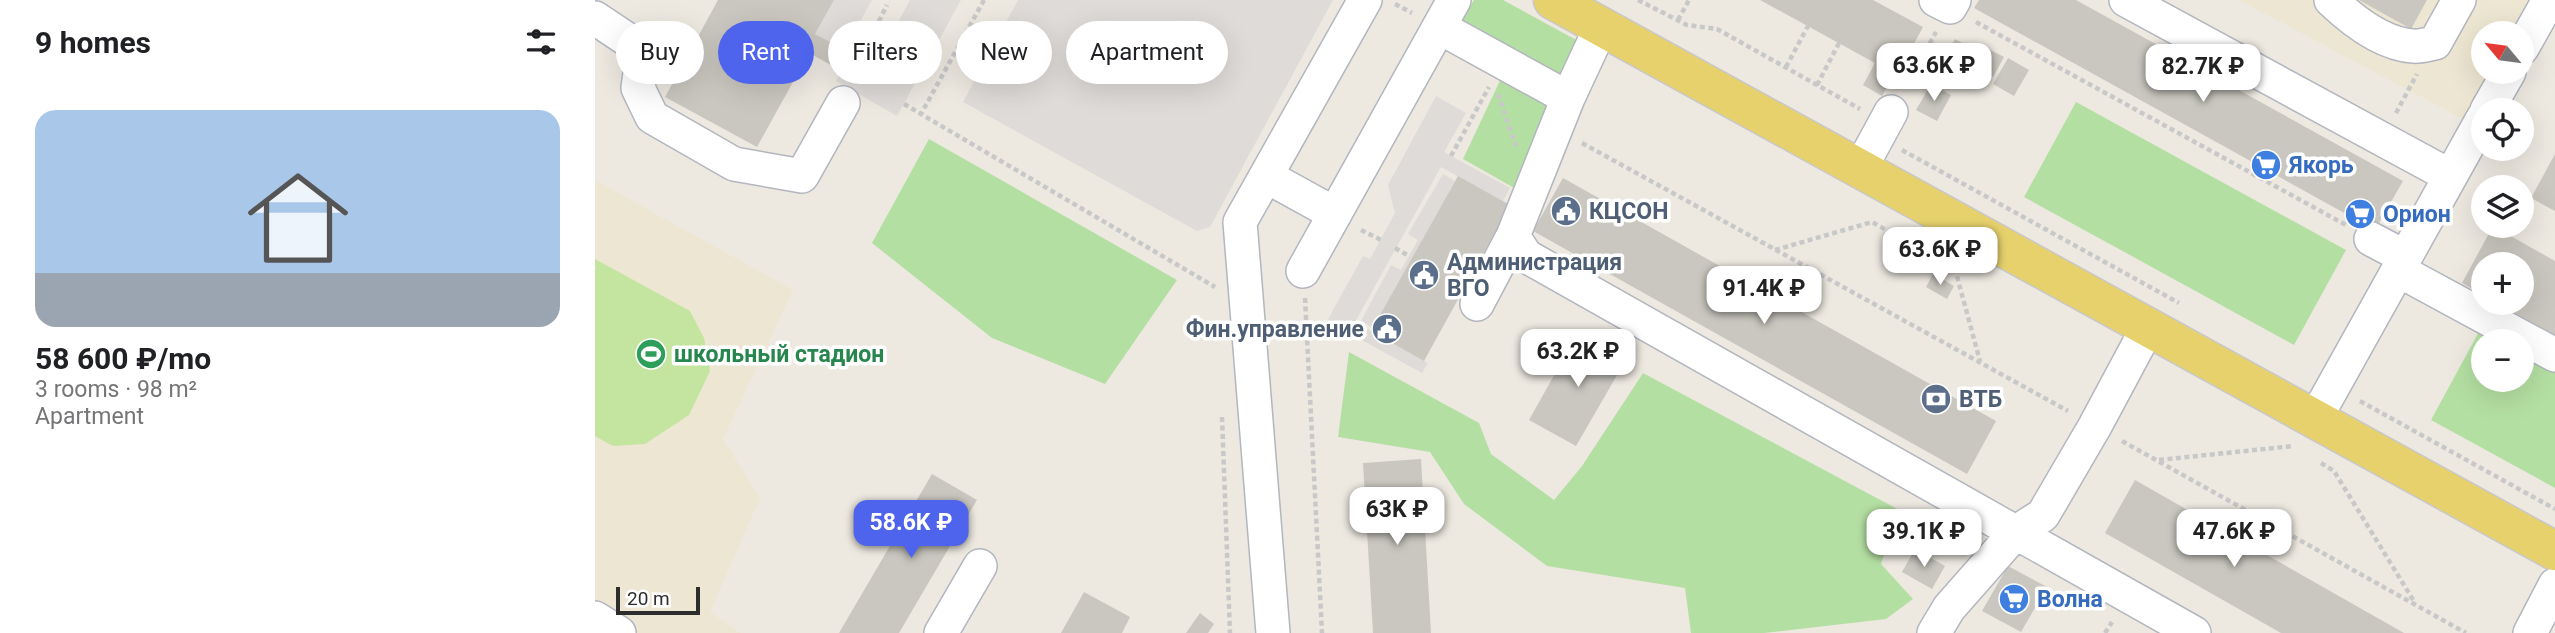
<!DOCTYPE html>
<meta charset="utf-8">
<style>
body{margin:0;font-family:Roboto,sans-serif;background:#f6f6f6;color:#202124;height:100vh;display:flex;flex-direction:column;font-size:26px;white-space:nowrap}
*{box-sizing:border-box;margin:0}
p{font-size:23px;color:#757577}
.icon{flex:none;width:38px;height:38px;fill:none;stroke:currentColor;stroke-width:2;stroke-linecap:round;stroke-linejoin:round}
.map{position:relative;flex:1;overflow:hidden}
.details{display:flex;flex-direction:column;background:#fff;width:595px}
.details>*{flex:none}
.top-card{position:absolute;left:21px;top:21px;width:665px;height:63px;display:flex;gap:14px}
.needle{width:46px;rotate:299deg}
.controls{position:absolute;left:1876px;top:21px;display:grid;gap:14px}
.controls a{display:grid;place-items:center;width:63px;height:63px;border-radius:50%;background:#fff;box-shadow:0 7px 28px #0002;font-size:35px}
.scale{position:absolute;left:21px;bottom:18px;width:84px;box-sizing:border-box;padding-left:7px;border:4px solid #2d2d2d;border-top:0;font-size:19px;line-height:24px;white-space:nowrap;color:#2d2d2d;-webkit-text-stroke:5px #fff;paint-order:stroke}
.price{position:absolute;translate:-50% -60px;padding:0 16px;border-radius:14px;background:#fff;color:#222;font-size:23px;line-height:46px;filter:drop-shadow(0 2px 4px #0008)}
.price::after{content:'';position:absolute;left:50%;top:42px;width:21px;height:16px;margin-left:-10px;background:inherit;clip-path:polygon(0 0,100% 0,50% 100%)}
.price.current{background:#4f64ed;color:#fff}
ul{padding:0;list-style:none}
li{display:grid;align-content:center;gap:14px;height:371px;padding:0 35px}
li span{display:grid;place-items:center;height:217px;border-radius:21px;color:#555}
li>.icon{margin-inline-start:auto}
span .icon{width:126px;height:126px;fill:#fffc;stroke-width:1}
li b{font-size:30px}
h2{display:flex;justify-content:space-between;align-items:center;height:84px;padding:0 35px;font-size:30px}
.pill{padding:0 24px;border-radius:32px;background:#fff;box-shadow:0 7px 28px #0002;font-size:24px;line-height:63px}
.pill.current{background:#4f64ed;color:#fff}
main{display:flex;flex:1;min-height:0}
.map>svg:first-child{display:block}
.education{fill:#ede6d2}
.green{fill:#b4dfa2}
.pitch{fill:#c4e59f}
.plaza{fill:#dedbd8}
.building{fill:#c9c7bf}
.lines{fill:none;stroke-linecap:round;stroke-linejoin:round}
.minor-casing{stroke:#b4b6bf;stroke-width:36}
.major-casing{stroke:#c8c8c8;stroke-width:41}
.path{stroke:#c8c8c8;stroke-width:4.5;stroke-dasharray:5 3.5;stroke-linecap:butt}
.minor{stroke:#fff;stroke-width:33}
.major{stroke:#e7d16d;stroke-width:38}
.labels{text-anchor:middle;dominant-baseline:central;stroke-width:7;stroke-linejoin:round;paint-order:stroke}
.shop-label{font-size:23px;font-weight:bold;fill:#366cbe;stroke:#fff;text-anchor:start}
.service-label{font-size:23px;font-weight:bold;fill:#4e5e75;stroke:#fff;text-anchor:start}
.leisure-label{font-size:23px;font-weight:bold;fill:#27864d;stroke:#fff;text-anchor:start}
</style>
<main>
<section class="details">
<h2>9 homes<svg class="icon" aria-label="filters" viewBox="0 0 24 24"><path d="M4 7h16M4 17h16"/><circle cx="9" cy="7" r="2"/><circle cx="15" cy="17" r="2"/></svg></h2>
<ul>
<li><span style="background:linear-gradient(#a9c7e8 75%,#9aa5b1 0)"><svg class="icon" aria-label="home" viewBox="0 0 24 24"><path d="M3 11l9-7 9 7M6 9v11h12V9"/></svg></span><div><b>58 600 ₽/mo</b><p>3 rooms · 98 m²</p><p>Apartment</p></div></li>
</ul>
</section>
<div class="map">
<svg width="1960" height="633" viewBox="0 0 1960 633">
<rect width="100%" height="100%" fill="#ede9e1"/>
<path class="education" d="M1644,0h292l-18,33h-30v39h9l-27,48z
M0,180l198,110 -70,149 37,59 -50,114 31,21h-146z"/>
<path class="green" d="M879,0h29l77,42 -15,39 -106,-58z
M910,70l49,27 -31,96 -60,-34z
M1481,102l270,148 -52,95 -270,-148z
M334,139l248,141 -72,104 -113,-46 -120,-95z
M1886,328l24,13h-22v39h39v-29l33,18v119l-124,-68z
M754,352l130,71 12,31 63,46 28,-34 61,-93 273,146 -9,19h-18l-8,26 32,35 -27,20 -122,14h-73l-6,-45 -138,-22 -83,-62 -34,-52 -92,-15z"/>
<path class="pitch" d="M0,259l95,52 14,27 6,33 -21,44 -44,29 -32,2 -18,-10z"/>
<path class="plaza" d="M239,0h38l-19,34 -8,-5 -9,17 -21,-12z
M315,0h51l-64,116 -61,-35 31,-57 23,13z
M423,0h315l-123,227 -13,4 -234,-129z
M841,96l30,17 -22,39 66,36 -7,13 -62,-34 -86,155 73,41 -6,10 -95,-52 36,-65 7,3 25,-46 -7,-28z
M848,174l12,7 -82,147 -12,-7 30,-56 10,5 17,-30 -10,-6z"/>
<path class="building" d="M123,0h116l-19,34 26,14 -10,17 -22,-12 -52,94 -92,-50z
M1165,0h113l50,27 -26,48 -2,-2 -13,23 -19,-11 12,-22z
M1384,0h97l327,181 -28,49 -401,-222z
M1764,0h68l-16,29z
M1360,39l15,8 -24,42 -14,-8z
M1384,44l25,13 -11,20 -24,-14z
M1413,58l21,12 -15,26 -21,-12z
M1336,84l20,11 -14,26 -21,-11z
M1960,154v57l-24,-13z
M863,176l52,29 -86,156 -53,-30z
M968,178l433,243 -29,53 -434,-243z
M1898,226l62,35v74l-58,-32h25v-39h-39v31l-21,-12z
M1338,274l21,12 -7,13 -21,-12z
M984,331l48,27 -51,88 -47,-26z
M826,459l10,174h-58l-10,-170z
M337,474l45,26 -78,133h-60z
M1540,480l269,153h-123l-176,-100z
M1320,549l30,17 -13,23 -30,-17z
M1413,566l39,21 -26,45 -39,-21z
M489,592l46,25 -8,16h-61z
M605,613l14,11 -6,9h-22z"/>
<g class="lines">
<g class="minor-casing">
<path id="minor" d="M1341,0l14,7 4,-7
M1531,0l324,176
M1736,0c22,21 51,44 82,46 7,1 15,-2 22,-3l24,-43
M0,18l48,32 -5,38 14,29 82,47 68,12 41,-73
M844,27l129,71
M1006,27l-33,71 -55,138 13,20 668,377
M1927,48l27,-48
M1892,110l22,-38
M1265,169l31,-57
M671,176l69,38
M1776,239l34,18
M1803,270l157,85
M708,271l151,-271
M882,304l36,-68
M1720,419l168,-301
M0,618l24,15
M346,633l39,-67
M678,633l-33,-411 125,-222
M1339,633l15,-25 66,-75 28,-18 52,-89 53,-99
M1935,633l25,-48"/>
</g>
<g class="major-casing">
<path id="major" d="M958,0l1002,551"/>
</g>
<path class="path" d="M389,0l-63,114 294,173
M1043,0l49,25 30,4 143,80
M800,4l17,9
M1083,20l11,-20
M1381,22l370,203
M280,29l12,-24
M245,38l15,8
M1191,67l22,-41
M1222,85l22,-42
M1310,88l31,-56
M903,94l18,52
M309,104l17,10
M1801,113l21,-39
M987,143l486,268
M1307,150l277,153
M856,156l38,-69
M766,230l20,10
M800,248l14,8
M1180,250l97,-28 83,47 25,92
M710,298l17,335
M1765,401l195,108
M627,417l8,216
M1527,441l344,192
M1564,460l134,-14
M1726,463l13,8 81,132
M1510,633l7,-11"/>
<use href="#minor" class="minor"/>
<use href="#major" class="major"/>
</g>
<defs>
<g id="supermarket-disc" transform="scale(1.575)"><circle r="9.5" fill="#3f7fe0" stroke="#fff"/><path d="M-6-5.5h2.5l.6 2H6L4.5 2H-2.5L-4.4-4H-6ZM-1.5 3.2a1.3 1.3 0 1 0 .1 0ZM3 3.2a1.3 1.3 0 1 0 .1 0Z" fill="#fff"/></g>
<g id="civic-disc" transform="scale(1.575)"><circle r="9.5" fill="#5c6f8a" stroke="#fff"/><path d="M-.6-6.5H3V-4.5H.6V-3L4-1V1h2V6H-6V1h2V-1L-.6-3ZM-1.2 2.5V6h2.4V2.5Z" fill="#fff"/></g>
<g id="stadium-disc" transform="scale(1.575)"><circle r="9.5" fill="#2e9e5b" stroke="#fff"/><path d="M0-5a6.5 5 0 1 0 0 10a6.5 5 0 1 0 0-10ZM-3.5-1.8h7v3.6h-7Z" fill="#fff"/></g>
<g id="bank-disc" transform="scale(1.575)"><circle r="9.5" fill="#5c6f8a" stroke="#fff"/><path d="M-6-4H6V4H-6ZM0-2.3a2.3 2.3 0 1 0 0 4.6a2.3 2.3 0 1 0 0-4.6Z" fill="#fff"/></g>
</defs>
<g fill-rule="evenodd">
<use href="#supermarket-disc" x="1671" y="165"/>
<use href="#civic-disc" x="971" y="211"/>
<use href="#supermarket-disc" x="1765" y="214"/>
<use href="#civic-disc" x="829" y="275"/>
<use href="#civic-disc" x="792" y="329"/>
<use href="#stadium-disc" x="56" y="354"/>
<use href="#bank-disc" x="1341" y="399"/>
<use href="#supermarket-disc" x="1419" y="599"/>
</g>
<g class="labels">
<g class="shop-label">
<text x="1694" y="165">Якорь</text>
<text x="1788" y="214">Орион</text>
<text x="1442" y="599">Волна</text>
</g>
<g class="service-label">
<text x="994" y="211">КЦСОН</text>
<text x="852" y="262">Администрация<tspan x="852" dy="26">ВГО</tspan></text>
<text x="769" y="329" text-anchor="end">Фин.управление</text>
<text x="1364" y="399">ВТБ</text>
</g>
<g class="leisure-label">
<text x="79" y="354">школьный стадион</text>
</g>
</g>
</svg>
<div class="controls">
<a><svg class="needle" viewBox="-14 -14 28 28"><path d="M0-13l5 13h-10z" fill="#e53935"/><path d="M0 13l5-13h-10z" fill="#757577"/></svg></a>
<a><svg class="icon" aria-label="locate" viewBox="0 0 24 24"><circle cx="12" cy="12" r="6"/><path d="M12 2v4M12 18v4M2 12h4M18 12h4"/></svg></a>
<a><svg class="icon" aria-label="layers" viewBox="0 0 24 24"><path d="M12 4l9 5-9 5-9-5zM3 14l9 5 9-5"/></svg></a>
<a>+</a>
<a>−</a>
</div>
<div class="scale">20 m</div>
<b class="price" style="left:1339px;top:103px">63.6K ₽</b>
<b class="price" style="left:1608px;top:104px">82.7K ₽</b>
<b class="price" style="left:1345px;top:287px">63.6K ₽</b>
<b class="price" style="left:1169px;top:326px">91.4K ₽</b>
<b class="price" style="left:983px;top:389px">63.2K ₽</b>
<b class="price" style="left:802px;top:547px">63K ₽</b>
<b class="price current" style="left:316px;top:560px">58.6K ₽</b>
<b class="price" style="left:1329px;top:569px">39.1K ₽</b>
<b class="price" style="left:1639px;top:569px">47.6K ₽</b>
<div class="top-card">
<a class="pill">Buy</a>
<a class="pill current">Rent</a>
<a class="pill">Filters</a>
<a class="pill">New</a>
<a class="pill">Apartment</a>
</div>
</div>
</main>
